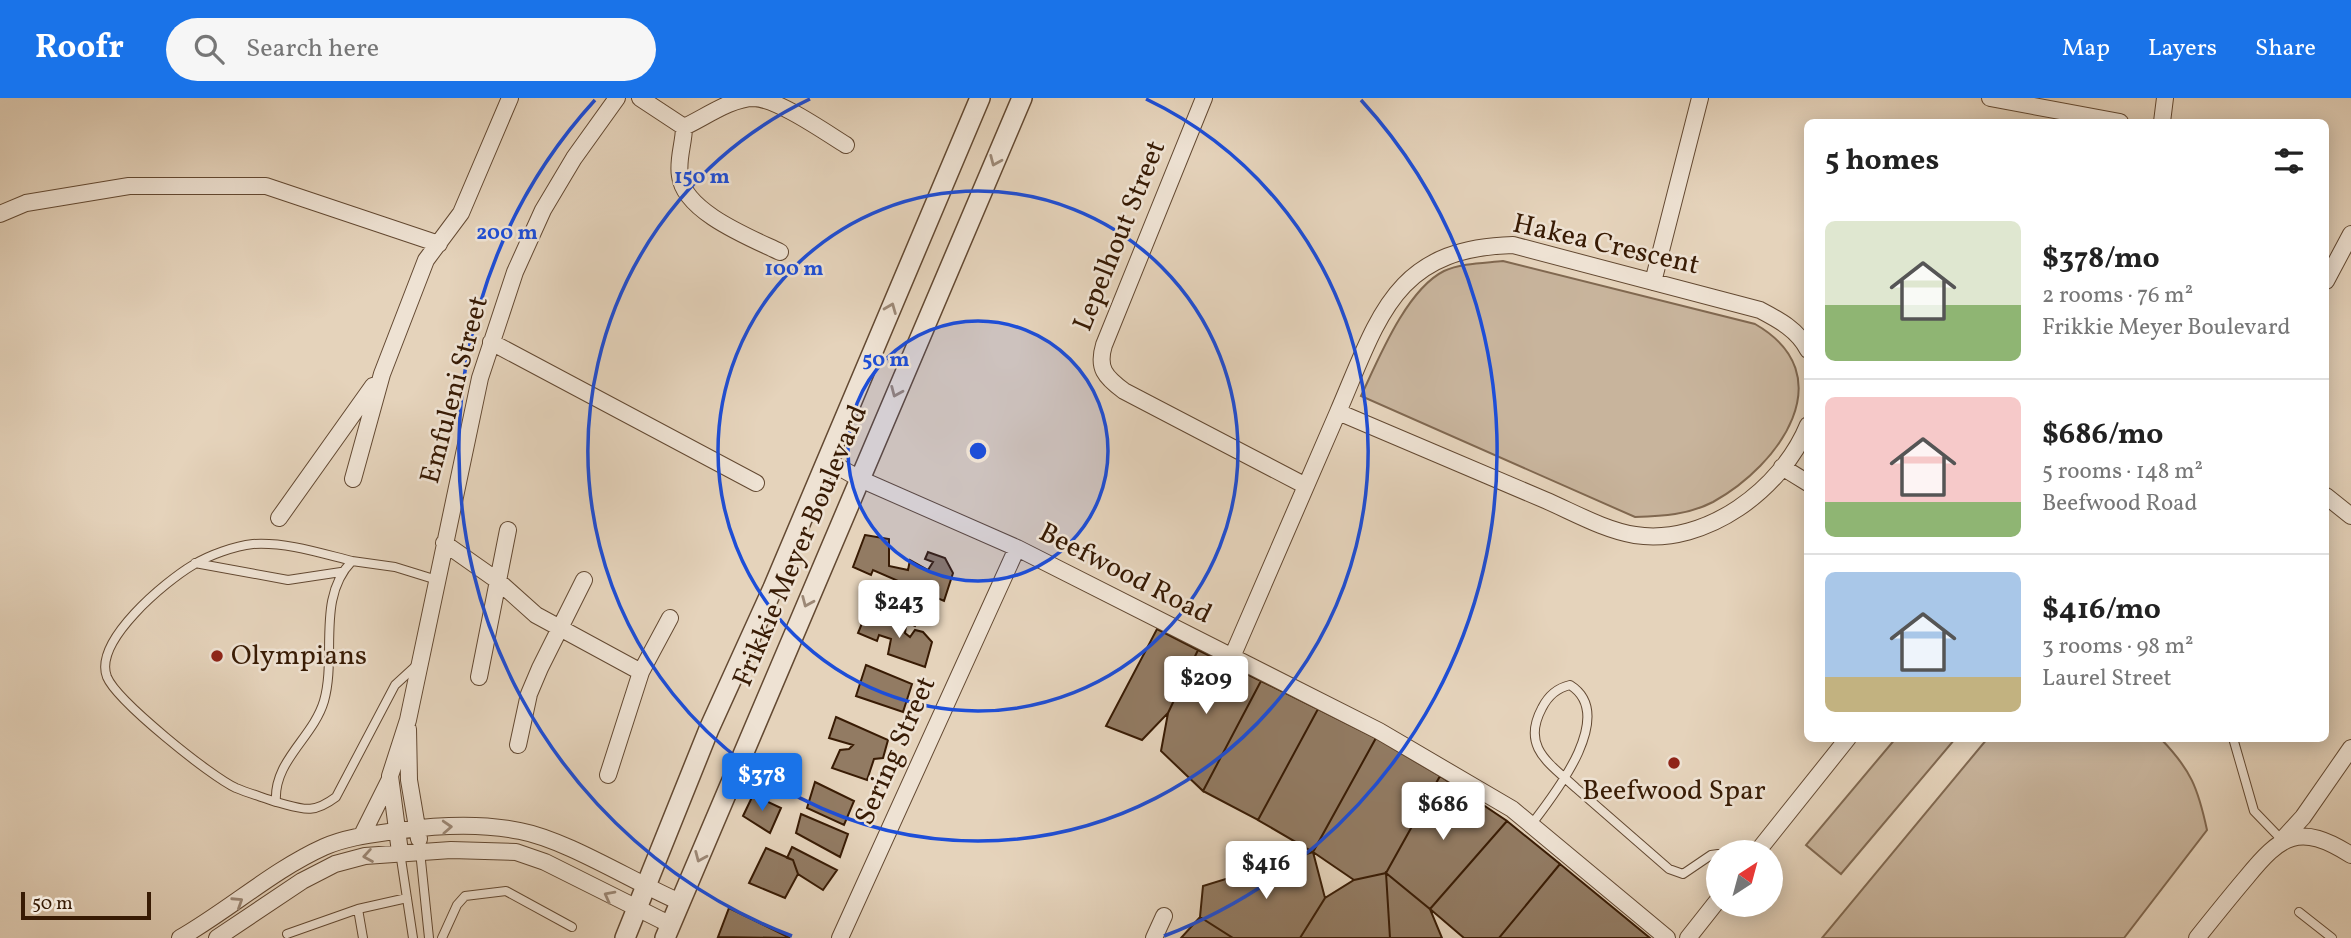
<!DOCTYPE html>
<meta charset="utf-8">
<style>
body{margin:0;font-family:Vollkorn,serif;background:#f6f6f6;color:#222;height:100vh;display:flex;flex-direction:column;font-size:26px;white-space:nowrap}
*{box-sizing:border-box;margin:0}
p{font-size:23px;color:#767676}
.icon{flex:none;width:38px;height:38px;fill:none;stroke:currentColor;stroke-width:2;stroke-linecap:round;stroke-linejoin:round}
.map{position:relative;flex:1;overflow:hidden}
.details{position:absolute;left:1804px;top:21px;width:525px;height:623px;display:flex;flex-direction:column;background:#fff;border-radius:10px;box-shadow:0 4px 18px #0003}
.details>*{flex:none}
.needle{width:46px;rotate:36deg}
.buttons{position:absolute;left:1706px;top:742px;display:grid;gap:14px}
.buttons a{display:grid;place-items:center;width:77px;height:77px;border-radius:50%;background:#fff;box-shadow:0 4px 18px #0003;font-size:35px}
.scale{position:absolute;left:21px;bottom:18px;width:130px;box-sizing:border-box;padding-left:7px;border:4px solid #381b04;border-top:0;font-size:19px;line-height:24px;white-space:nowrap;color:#381b04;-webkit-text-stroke:5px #eee2d3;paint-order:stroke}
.price{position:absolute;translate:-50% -60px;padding:0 16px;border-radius:7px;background:#fff;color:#222;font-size:23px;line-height:46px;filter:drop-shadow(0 2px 4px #0008)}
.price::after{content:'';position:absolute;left:50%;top:42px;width:21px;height:16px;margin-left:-10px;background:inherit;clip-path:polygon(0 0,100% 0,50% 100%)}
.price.active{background:#1a73e8;color:#fff}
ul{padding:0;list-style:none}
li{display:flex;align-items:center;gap:21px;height:175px;padding:0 21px}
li+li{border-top:2px solid #e0e0e0}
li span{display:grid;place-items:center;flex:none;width:196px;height:140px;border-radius:10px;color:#555}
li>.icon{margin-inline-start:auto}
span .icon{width:84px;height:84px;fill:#fffc;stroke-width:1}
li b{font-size:30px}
h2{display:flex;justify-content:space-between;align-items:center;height:84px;padding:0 21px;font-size:30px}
header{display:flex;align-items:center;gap:42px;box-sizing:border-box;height:98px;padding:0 35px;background:#1a73e8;color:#fff}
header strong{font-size:33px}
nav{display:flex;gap:38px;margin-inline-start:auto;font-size:24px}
.search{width:490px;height:63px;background:#f6f6f6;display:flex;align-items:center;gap:18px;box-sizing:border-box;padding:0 24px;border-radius:38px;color:#767676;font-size:26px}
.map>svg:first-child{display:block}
.green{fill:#c8b49c;stroke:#806850;stroke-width:2}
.building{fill:#927b63;stroke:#381b04;stroke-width:2}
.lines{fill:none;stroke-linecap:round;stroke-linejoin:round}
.service-casing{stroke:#634932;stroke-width:10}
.minor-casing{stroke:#634932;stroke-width:18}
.tertiary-casing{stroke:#634932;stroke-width:22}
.service{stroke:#eee2d3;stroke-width:8}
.minor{stroke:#eee2d3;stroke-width:16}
.tertiary{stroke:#eee2d3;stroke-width:19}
.oneway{stroke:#9c8876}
.ring{fill:none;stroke:#1d4ed8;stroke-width:3.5}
.poi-dot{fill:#8f2418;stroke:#eee2d3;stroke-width:2.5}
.labels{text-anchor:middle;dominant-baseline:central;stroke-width:5;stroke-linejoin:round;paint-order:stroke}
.street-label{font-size:28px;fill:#381b04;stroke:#eee2d3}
.poi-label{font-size:28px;fill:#381b04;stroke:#eee2d3;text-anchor:start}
.centre{fill:#1d4ed8;stroke:#eee2d3;stroke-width:3.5}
.ring-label{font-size:21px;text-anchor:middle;font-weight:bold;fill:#1d4ed8;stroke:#eee2d3;stroke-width:5;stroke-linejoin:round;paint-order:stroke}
</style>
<header>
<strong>Roofr</strong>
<div class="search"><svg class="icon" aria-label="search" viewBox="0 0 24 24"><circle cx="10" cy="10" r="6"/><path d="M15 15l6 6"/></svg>Search here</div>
<nav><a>Map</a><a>Layers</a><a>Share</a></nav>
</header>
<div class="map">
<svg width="2351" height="840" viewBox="0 0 2351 840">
<rect width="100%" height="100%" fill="#e5d3bb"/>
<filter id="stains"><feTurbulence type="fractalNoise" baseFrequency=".00286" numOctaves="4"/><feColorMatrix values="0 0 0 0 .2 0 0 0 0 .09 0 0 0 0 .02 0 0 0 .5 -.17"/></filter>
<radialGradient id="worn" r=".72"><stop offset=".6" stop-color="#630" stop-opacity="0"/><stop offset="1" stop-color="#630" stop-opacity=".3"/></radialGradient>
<path class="green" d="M1503,163l252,63c89,51 25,141 -42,178 -25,13 -50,14 -78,15l-274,-121c17,-36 45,-106 83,-125 17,-8 41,-8 59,-10z
M1896,640l59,1 -114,135 -35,-29z
M1987,641h174c30,31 37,49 46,91l-83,108h-302z"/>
<path class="building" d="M865,437l24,4v27l19,4 2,-10 18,10 5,-8 -8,-3 3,-7 17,6 8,15 -9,28 -71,-31 -2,5 -18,-8z
M902,495l24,15 -11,18 -42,-19 4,-12 9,6 7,-4 7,2z
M865,518l8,5 9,-3 7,5 7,-1 10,4 -1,7 5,4 5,-7 8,2 9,10 -7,25 -37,-13 3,-15 -12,-4 -2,6 -19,-8z
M1157,531l41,21 -30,63 -26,27 -36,-14z
M1198,552l63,31 -58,110 -42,-40 7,-38z
M866,567l46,19 -9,28 -47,-16z
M1261,583l57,28 -60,111 -55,-29z
M1318,611l58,29 -63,114 -55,-32z
M836,619l52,23 -5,18 -9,1 -7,21 -35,-12 8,-18 9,-1 4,-4 -24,-7z
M1376,640l64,38 -54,97 -32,7 -41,-28z
M1440,678l67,45 -77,88 -44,-36z
M815,684l39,19 -10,24 -37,-17z
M753,697l28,13 -11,25 -27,-17z
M801,716l47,20 -8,23 -44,-24z
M1507,723l53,43 -61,74h-35l-34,-29z
M792,749l45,23 -14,20 -25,-16 -5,-14 -6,-2z
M766,750l27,12 5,14 -13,24 -36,-15z
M1313,754l12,46 -25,40h-67l-33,-21 3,-31z
M1560,766l90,74h-151z
M1386,775l4,65h-90l25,-40 29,-18z
M1386,775l44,36 12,29h-52z
M729,810l61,30 -72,-1z
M1200,819l33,21h-52z"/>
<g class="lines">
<g class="service-casing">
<path id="service" d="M352,463c-32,-8 -65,-19 -99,-17 -18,2 -44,11 -60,21 -27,16 -100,76 -86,112 10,24 103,99 129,111 12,5 26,9 40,14 -3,-41 37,-64 48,-101 13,-46 -8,-103 28,-140l43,6 42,13
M195,465l93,17 53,-8
M2233,640l21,73 28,29
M276,704c27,7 36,13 60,-5l59,-112 24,-22
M1531,727c23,-30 87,-110 39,-140 -13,3 -22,11 -28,23 -21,39 7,55 34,80l93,81 14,5 28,-19 7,-1
M420,753l9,87
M400,754l13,86
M358,811l5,29
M2299,814l33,26
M287,836l71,-25 49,-11
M442,840l15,-33 8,-9 41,-5 66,36"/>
</g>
<g class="minor-casing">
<path id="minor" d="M640,0l44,29c0,16 -7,33 -4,49 4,36 71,62 100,76
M1204,0l-100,247c-7,23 1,32 20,46l182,95
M1990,0l130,24
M2162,24l3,-24
M684,29c20,-9 47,-29 70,-29 24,1 71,34 92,47
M0,116l26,-11 103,-17h137l173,58
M2326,183l25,-47
M1653,184l47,-184
M491,244l265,141
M1808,252c-10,-20 -29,-30 -48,-40l-247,-65c-119,3 -134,72 -175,167 69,29 138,59 207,88 28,12 59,30 90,35 71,11 147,-46 173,-110
M828,363l32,18 157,69 362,183 133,78 155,129
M1782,369l26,16
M353,381l29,-105 44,-114 35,-47 49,-115
M2326,398l25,20
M279,420l94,-132
M444,445l54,38 38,34 105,57
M1232,559l106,-245
M479,579l29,-147
M408,631l1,51 10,59
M518,647l11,-51 11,-26 44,-88
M608,677l33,-103 29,-54
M362,737l27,-54
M2282,742l21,-23 48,-69
M400,754l-10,-76 18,-56 72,-342 35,-106 28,-62 31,-52 43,-60
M1757,754l91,-114
M180,840c49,-28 93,-68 144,-91 25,-11 52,-13 78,-17 38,-5 80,-7 118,1 47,9 113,51 160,71
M217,840l85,-57 33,-17 30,-8 86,-6 65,2 29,10 126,63
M840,840l177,-390
M1154,840l10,-22
M1688,840l30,-38
M2197,840c16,-20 32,-40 49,-60 35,-43 53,-56 105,-23"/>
</g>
<g class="tertiary-casing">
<path id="tertiary" d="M625,840l84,-209 64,-141 207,-490
M665,840l357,-840"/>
</g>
<use href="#service" class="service"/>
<use href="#minor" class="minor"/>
<use href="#tertiary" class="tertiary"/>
</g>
<defs><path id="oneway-chevron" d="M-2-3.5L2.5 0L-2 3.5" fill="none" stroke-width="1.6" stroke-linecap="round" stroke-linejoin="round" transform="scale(1.75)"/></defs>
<g class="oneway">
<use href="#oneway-chevron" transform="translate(995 63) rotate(113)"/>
<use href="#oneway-chevron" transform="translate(891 210) rotate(-68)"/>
<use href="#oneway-chevron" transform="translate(896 294) rotate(113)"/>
<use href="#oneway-chevron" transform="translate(807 504) rotate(113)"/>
<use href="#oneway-chevron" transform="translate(447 729) rotate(-3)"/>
<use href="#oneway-chevron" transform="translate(368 758) rotate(170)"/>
<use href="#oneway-chevron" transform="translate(700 759) rotate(113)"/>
<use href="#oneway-chevron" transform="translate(609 798) rotate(-152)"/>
<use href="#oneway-chevron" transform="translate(238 804) rotate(-33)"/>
</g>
<circle cx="978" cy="353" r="130" fill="#1d4ed8" fill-opacity=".12"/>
<g class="ring">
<circle cx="978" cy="353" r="130"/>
<circle cx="978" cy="353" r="260"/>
<path d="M1146 1A390 390 0 1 1 810 1"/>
<path d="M792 838A520 520 0 0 1 595 2M1361 2A520 520 0 0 1 1164 838"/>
</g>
<g class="poi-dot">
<circle cx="217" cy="558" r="7"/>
<circle cx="1674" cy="665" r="7"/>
</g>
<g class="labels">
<g class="street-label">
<text transform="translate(1120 138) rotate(-68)">Lepelhout Street</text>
<text transform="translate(1606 147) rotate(13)">Hakea Crescent</text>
<text transform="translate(455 292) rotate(-75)">Emfuleni Street</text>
<text transform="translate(801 448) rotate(-67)">Frikkie Meyer Boulevard</text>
<text transform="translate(1125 476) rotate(27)">Beefwood Road</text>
<text transform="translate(896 653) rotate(-66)">Sering Street</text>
</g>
<g class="poi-label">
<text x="231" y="558">Olympians</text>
<text x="1674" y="693" text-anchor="middle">Beefwood Spar</text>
</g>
</g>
<circle cx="978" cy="353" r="10" class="centre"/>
<g class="ring-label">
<text x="702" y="85">150 m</text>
<text x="507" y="141">200 m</text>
<text x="794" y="177">100 m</text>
<text x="886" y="268">50 m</text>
</g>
<rect width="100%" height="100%" filter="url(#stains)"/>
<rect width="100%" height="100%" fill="url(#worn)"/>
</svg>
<div class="buttons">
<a><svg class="needle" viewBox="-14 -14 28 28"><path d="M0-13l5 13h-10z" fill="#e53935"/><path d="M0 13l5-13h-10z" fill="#767676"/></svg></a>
</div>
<div class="scale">50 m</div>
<b class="price" style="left:899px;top:542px">$243</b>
<b class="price" style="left:1206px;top:618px">$209</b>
<b class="price active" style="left:762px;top:715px">$378</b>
<b class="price" style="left:1443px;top:744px">$686</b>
<b class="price" style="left:1266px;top:803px">$416</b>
<section class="details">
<h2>5 homes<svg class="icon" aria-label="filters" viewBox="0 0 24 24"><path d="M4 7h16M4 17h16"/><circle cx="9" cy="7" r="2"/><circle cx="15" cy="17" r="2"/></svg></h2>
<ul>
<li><span style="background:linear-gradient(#dfe7d0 60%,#8fb573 0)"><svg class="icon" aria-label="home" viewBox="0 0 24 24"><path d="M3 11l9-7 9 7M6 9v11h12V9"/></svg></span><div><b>$378/mo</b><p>2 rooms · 76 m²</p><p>Frikkie Meyer Boulevard</p></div></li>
<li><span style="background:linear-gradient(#f6c9c9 75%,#8fb573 0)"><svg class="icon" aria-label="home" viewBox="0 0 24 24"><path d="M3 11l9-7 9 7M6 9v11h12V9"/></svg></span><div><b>$686/mo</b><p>5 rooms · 148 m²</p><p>Beefwood Road</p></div></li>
<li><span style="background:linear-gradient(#a9c7e8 75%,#c2b280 0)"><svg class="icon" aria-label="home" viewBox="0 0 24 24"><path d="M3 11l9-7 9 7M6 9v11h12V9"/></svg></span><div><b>$416/mo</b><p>3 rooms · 98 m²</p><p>Laurel Street</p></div></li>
</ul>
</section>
</div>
